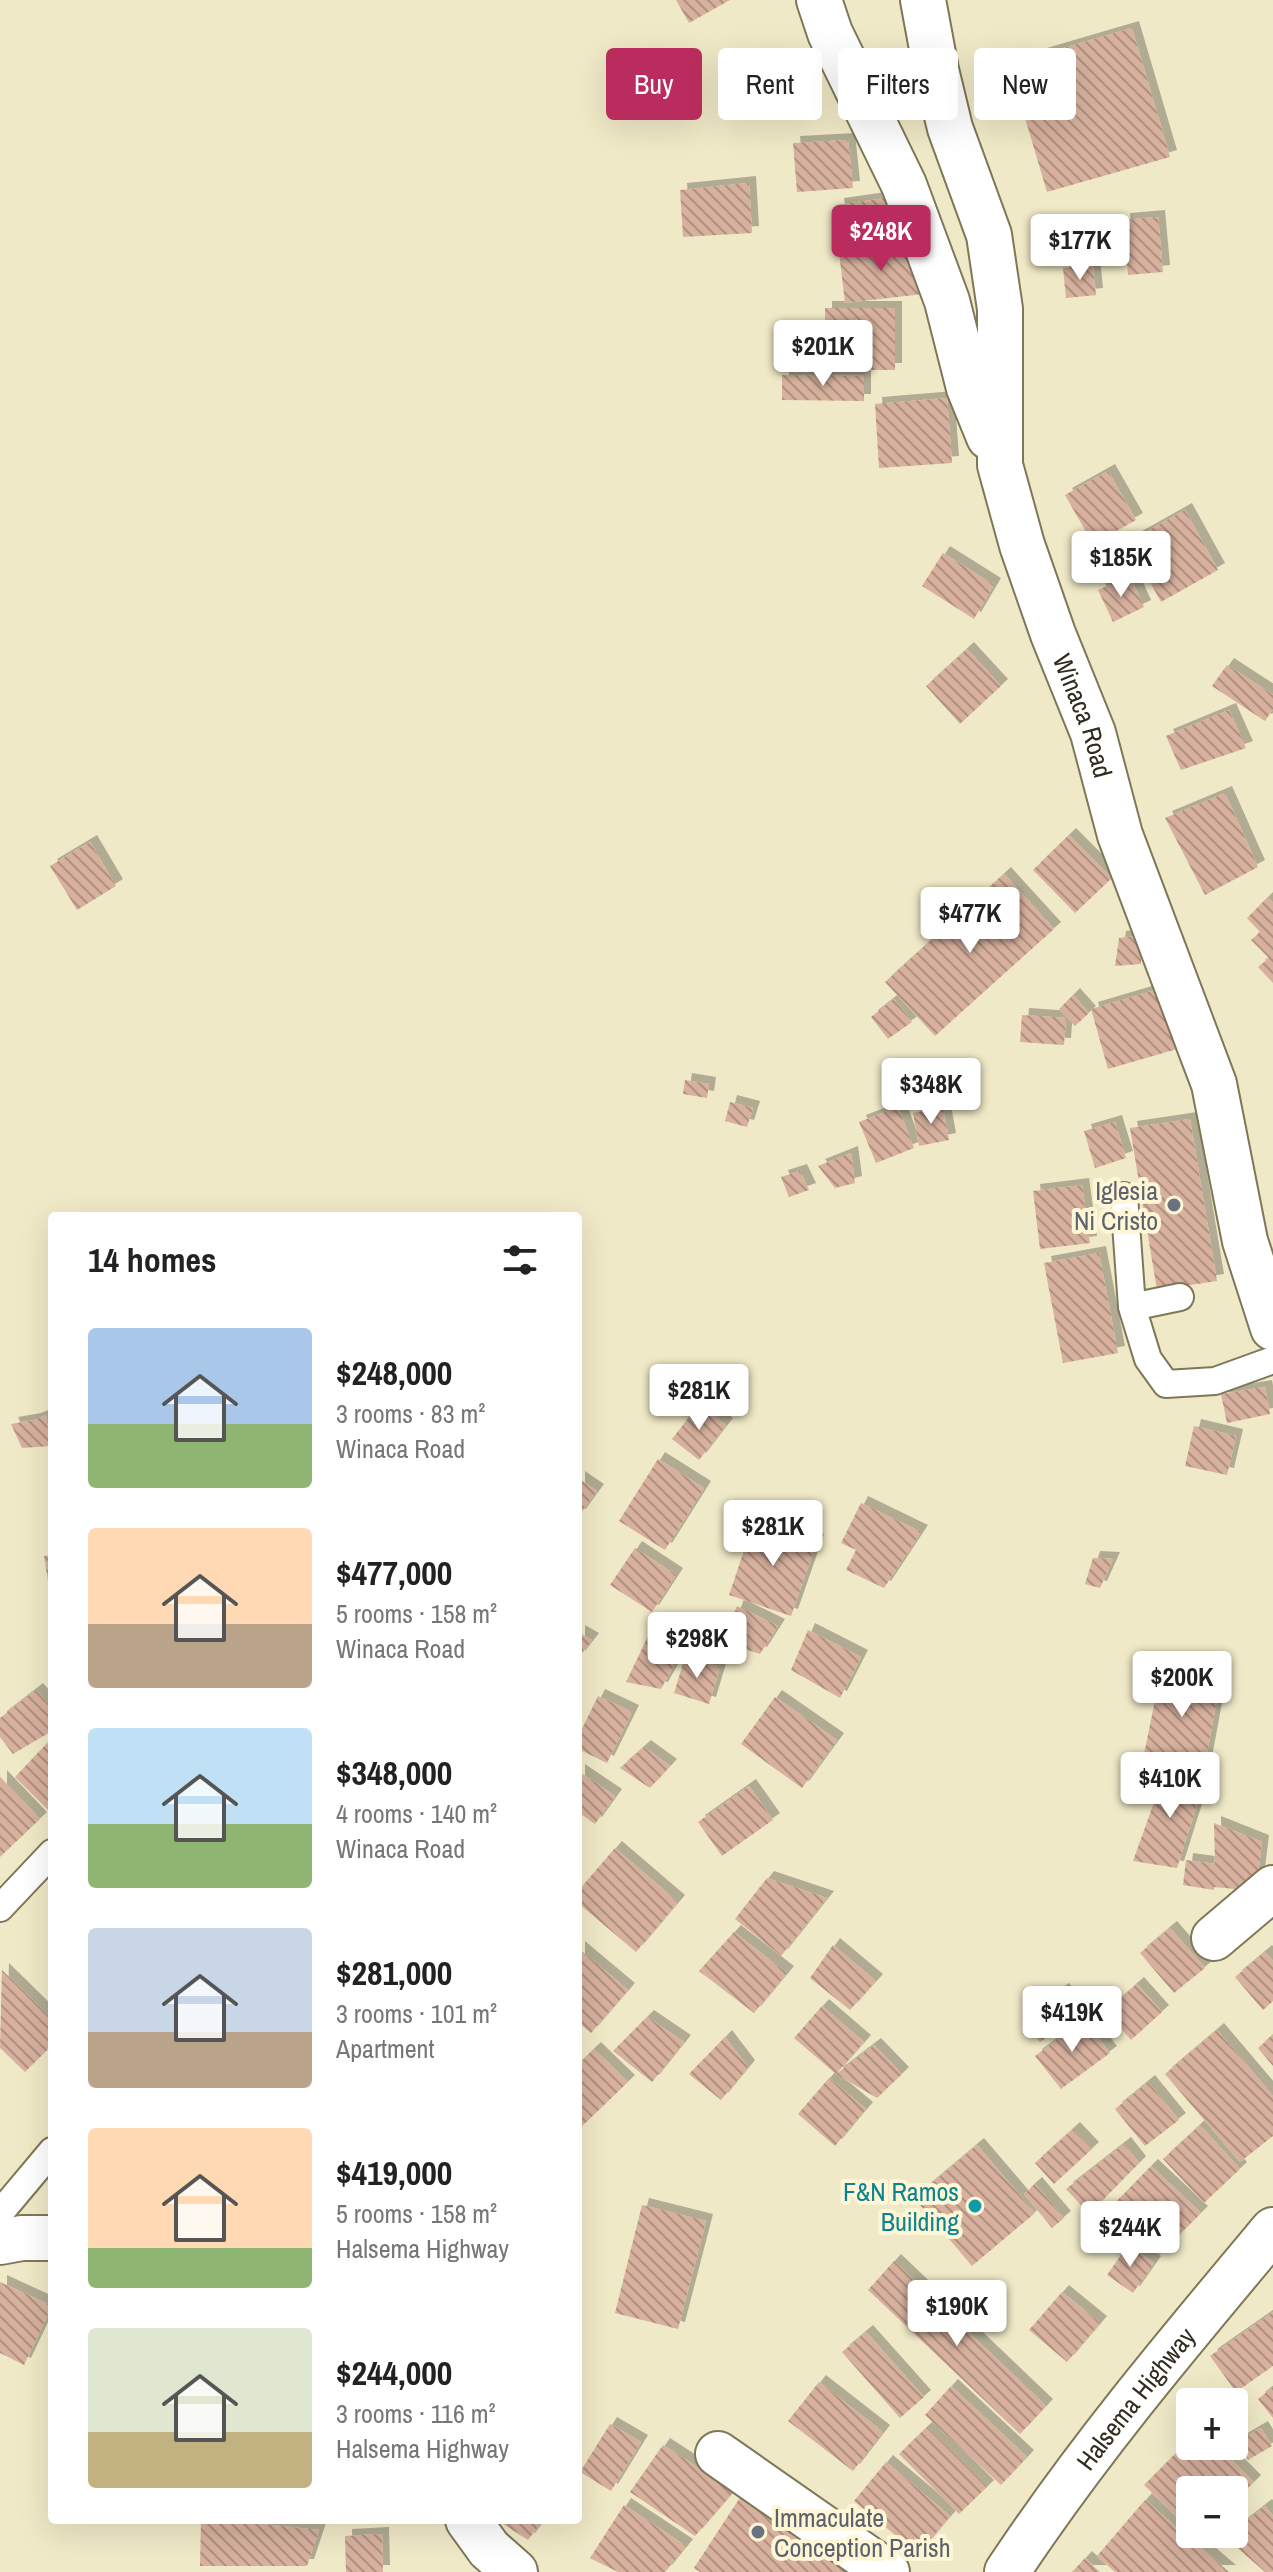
<!DOCTYPE html>
<meta charset="utf-8">
<style>
body{margin:0;font-family:"Archivo Narrow",sans-serif;background:#f6f6f6;color:#222;height:100vh;display:flex;flex-direction:column;font-size:30px;white-space:nowrap}
*{box-sizing:border-box;margin:0}
p{font-size:26px;color:#767676}
.icon{flex:none;width:44px;height:44px;fill:none;stroke:currentColor;stroke-width:2;stroke-linecap:round;stroke-linejoin:round}
.map{position:relative;flex:1;overflow:hidden}
.drawer{position:absolute;left:48px;top:1212px;width:534px;height:1312px;display:flex;flex-direction:column;background:#fff;border-radius:8px;box-shadow:0 8px 32px #0002}
.drawer>*{flex:none}
.hud{position:absolute;left:606px;top:48px;width:546px;height:72px;display:flex;gap:16px}
.controls{position:absolute;left:1176px;top:2388px;display:grid;gap:16px}
.controls a{display:grid;place-items:center;width:72px;height:72px;border-radius:8px;background:#fff;box-shadow:0 8px 32px #0002;font-size:40px}
.price{position:absolute;translate:-50% -68px;padding:0 18px;border-radius:8px;background:#fff;color:#222;font-size:26px;line-height:52px;filter:drop-shadow(0 2px 4px #0008)}
.price::after{content:'';position:absolute;left:50%;top:48px;width:24px;height:18px;margin-left:-12px;background:inherit;clip-path:polygon(0 0,100% 0,50% 100%)}
.price.current{background:#ba2c5e;color:#fff}
ul{padding:0;list-style:none}
li{display:flex;align-items:center;gap:24px;height:200px;padding:0 40px}
li span{display:grid;place-items:center;flex:none;width:224px;height:160px;border-radius:8px;color:#555}
li>.icon{margin-inline-start:auto}
span .icon{width:96px;height:96px;fill:#fffc;stroke-width:1}
li b{font-size:34px}
h2{display:flex;justify-content:space-between;align-items:center;height:96px;padding:0 40px;font-size:34px}
.pill{padding:0 28px;border-radius:8px;background:#fff;box-shadow:0 8px 32px #0002;font-size:28px;line-height:72px}
.pill.current{background:#ba2c5e;color:#fff}
.map>svg:first-child{display:block}
.building{fill:url(#building-back-hatch);filter:url(#shadow)}
.lines{fill:none;stroke-linecap:round;stroke-linejoin:round}
.lane-casing{stroke:#7e7758;stroke-width:30}
.street-casing{stroke:#7e7758;stroke-width:48}
.highway-casing{stroke:#7e7758;stroke-width:48}
.lane{stroke:#fff;stroke-width:26}
.street{stroke:#fff;stroke-width:44}
.highway{stroke:#fff;stroke-width:44}
.worship-dot{fill:#6b7280;stroke:#fef6d4;stroke-width:3}
.culture-dot{fill:#0f9aa8;stroke:#fef6d4;stroke-width:3}
.labels{text-anchor:middle;dominant-baseline:central;stroke-width:8;stroke-linejoin:round;paint-order:stroke}
.street-label{font-size:26px;fill:#302d20;stroke:#fef6d4}
.worship-label{font-size:26px;fill:#5b616d;stroke:#fef6d4;text-anchor:end}
.culture-label{font-size:26px;fill:#0d838f;stroke:#fef6d4;text-anchor:end}
</style>
<div class="map">
<svg width="1273" height="2572" viewBox="0 0 1273 2572">
<defs>
<pattern id="building-back-hatch" width="6" height="6" patternUnits="userSpaceOnUse" patternTransform="scale(2)"><rect width="6" height="6" fill="#d7b19e"/><path d="M-1 5l2 2M0 0l6 6M5-1l2 2" fill="none" stroke="#af9080"/></pattern>
<filter id="shadow"><feDropShadow dx="7" dy="-7" stdDeviation="0" flood-color="#0004"/></filter>
</defs>
<rect width="100%" height="100%" fill="#f0e9c7"/>
<path class="building" d="M676,0h54l-41,23z
M1132,28l38,129 -123,35 -38,-128z
M848,140l5,48 -56,4 -4,-49z
M749,183l3,50 -69,4 -3,-47z
M893,197l5,30 -57,7 -4,-29z
M1158,217l5,55 -35,3 -5,-55z
M1088,228l3,30 -36,2 -2,-30z
M916,243l7,51 -78,9 -6,-51z
M1093,265l3,30 -30,3 -3,-30z
M825,308h70v62h-70z
M782,375l82,1v25l-82,-1z
M947,398l5,65 -73,5 -4,-64z
M1108,471l28,49 -43,24 -28,-49z
M1185,510l33,60 -57,32 -33,-60z
M943,553l51,32 -20,34 -52,-33z
M1130,576l14,31 -31,15 -15,-32z
M967,649l34,37 -41,38 -34,-38z
M1227,665l46,30v14l-8,12 -53,-35z
M1229,710l17,38 -65,22 -15,-34z
M1225,793l33,74 -53,28 -40,-77z
M1069,835l43,43 -37,35 -42,-43z
M90,842l26,44 -39,24 -27,-44z
M1004,874l50,55 -119,107 -50,-54z
M1268,897l5,6v80l-15,-16 11,-9 -18,-18 9,-8 -13,-14z
M1141,935v29l-26,2 4,-28z
M1165,987l19,60 -76,22 -17,-60z
M1073,995l16,18 -14,13 -16,-17z
M894,999l18,23 -24,17 -17,-22z
M1022,1015l44,3 -2,27 -44,-3z
M685,1080l24,4 -2,14 -24,-4z
M730,1102l23,6 -6,19 -22,-6z
M898,1107l16,41 -38,15 -17,-41z
M943,1107l6,33 -30,6 -6,-33z
M1190,1119l27,162 -60,9 -27,-162z
M1115,1122l11,36 -31,10 -11,-37z
M851,1153l4,30 -20,5 -17,-22z
M800,1171l9,19 -20,7 -8,-20z
M1082,1185l8,58 -50,6 -7,-58z
M1099,1253l19,100 -55,10 -19,-100z
M720,1383l17,11 -8,12 -17,-11z
M1265,1387l5,27 -43,9 -6,-29z
M699,1404l27,21 -27,35 -27,-21z
M46,1415l4,31 -28,2 -11,-24 23,-4z
M1194,1426l42,10 -9,39 -42,-9z
M658,1459l46,29 -39,62 -46,-29z
M578,1478l19,13 -19,26z
M861,1503l60,29 -37,56 -38,-18 10,-20 -15,-7z
M754,1521l63,20 -26,75 -62,-21z
M635,1548l41,27 -24,37 -42,-27z
M52,1555v39h-2l-6,-38z
M1093,1558l20,1 -13,29 -15,-4z
M737,1606l41,20 -18,28 -36,-12z
M808,1630l53,27 -21,41 -49,-28z
M578,1632l14,8 -14,18z
M649,1634l36,12 -24,43 -35,-7z
M685,1657l35,10 -11,37 -35,-11z
M1161,1671l60,7 -17,91 -61,-10z
M36,1690l16,18v23l-39,23 -13,-17v-19z
M598,1696l34,16 -25,51 -29,-14v-12z
M775,1697l62,43 -35,48 -61,-44z
M52,1738v76l-37,-37z
M644,1747l26,19 -20,22 -30,-20z
M1166,1769l39,10 -28,89 -44,-7z
M578,1771l37,25 -20,28 -17,-12z
M0,1777l40,42 -40,38z
M749,1786l24,34 -51,36 -24,-34z
M1214,1823l48,19 -6,49 -42,-4v3l-31,-5 3,-25 29,4z
M615,1848l63,54 -42,50 -58,-49v-12z
M767,1878l60,20 -46,58 -46,-37z
M1170,1928l35,40 -31,25 -34,-40z
M734,1932l53,41 -33,40 -55,-42z
M833,1945l43,36 -26,29 -40,-32z
M578,1948l50,42 -37,43 -13,-11z
M1265,1952l8,9v40l-10,9 -28,-33z
M2,1970l50,49v26l-27,27 -25,-24z
M1137,1984l25,28 -31,28 -25,-29z
M1062,1990l18,24 -40,28 -18,-24z
M822,2006l42,36 -28,32 38,-29 28,29 -25,24 -41,-24 -42,-36z
M647,2017l37,25 -32,40 -39,-31z
M1084,2020l26,33 -49,36 -26,-33z
M1217,2030l56,66v40l-33,26 -75,-88z
M1273,2035v31l-15,-18z
M725,2037l23,30 -27,33 -32,-26z
M594,2049l34,33 -50,48v-66z
M829,2078l37,31 -31,37 -37,-32z
M1148,2082l31,38 -34,26 -30,-37z
M1200,2125l40,44 -36,34 -41,-44z
M1073,2129l19,20 -38,35 -19,-21z
M1124,2144l15,19 -50,51 -23,-25z
M977,2145l58,68 -63,53 -58,-68z
M1151,2166l50,47 -42,42 -49,-47z
M1035,2184l29,34 -12,10 -28,-34z
M642,2205l64,16 -28,108 -63,-16z
M1128,2245l26,18 -21,30 -26,-18z
M894,2261l152,145 -26,28 -152,-144z
M0,2282l52,24 -28,59 -24,-12z
M1062,2292l38,31 -33,39 -38,-32z
M1273,2312v54l-37,26 -26,-36z
M866,2332l58,65 -24,21 -58,-66z
M819,2382l64,50 -30,39 -65,-50z
M951,2386l76,71 -26,28 -76,-70z
M1273,2387v31l-15,-19z
M610,2424l31,18 -30,49 -31,-19z
M927,2427l60,60 -28,27 -60,-60z
M1261,2428l11,18 -24,14 -11,-18z
M1190,2439v7h28l36,36 -20,20v-12h-44v40l-46,-45z
M663,2445l71,46 -39,45 -65,-44z
M886,2462l64,54 -32,38 -64,-53z
M741,2496l121,76h-162l-6,-4z
M1145,2500l84,72h-114l-18,-16z
M624,2505l62,41 -21,26h-47l-28,-14z
M1265,2506l8,10v56h-8l-40,-35 9,-3v-4z
M201,2520h21l97,10 -12,36h-107z
M497,2520h46l-15,20z
M382,2534l1,38h-37l-1,-36z
M1085,2558l15,14h-28z"/>
<g class="lines">
<g class="lane-casing">
<path id="lane" d="M1124,1196l8,111 16,52 18,25 49,-3 58,-21
M1132,1307l48,-10
M0,1908l52,-55
M0,2213l52,-62"/>
</g>
<g class="street-casing">
<g id="street">
<path d="M819,0l11,33 74,152 43,116 22,87 20,49"/>
<path id="s1" d="M923,0l13,70 14,58 39,107 11,74v156l22,80 31,89 40,99 27,102 94,249 31,157 28,87"/>
<path d="M1214,1938l59,-50"/>
<path d="M0,2242l22,-4h30"/>
<path d="M718,2454l169,118"/>
<path d="M468,2520l21,29 26,23"/>
</g>
</g>
<g class="highway-casing">
<g id="highway">
<path id="s2" d="M1007,2572c80,-121 173,-231 266,-342"/>
</g>
</g>
<use href="#lane" class="lane"/>
<use href="#street" class="street"/>
<use href="#highway" class="highway"/>
</g>
<g class="worship-dot">
<circle cx="1174" cy="1205" r="8"/>
<circle cx="758" cy="2532" r="8"/>
</g>
<circle class="culture-dot" cx="975" cy="2206" r="8"/>
<g class="labels">
<g class="street-label">
<text stroke="none"><textPath href="#s1" startOffset="740">Winaca Road</textPath></text>
<text stroke="none"><textPath href="#s2" startOffset="216">Halsema Highway</textPath></text>
</g>
<g class="worship-label">
<text x="1158" y="1190">Iglesia<tspan x="1158" dy="30">Ni Cristo</tspan></text>
<text x="774" y="2517" text-anchor="start">Immaculate<tspan x="774" dy="30">Conception Parish</tspan></text>
</g>
<g class="culture-label">
<text x="959" y="2191">F&amp;N Ramos<tspan x="959" dy="30">Building</tspan></text>
</g>
</g>
</svg>
<div class="controls">
<a>+</a>
<a>−</a>
</div>
<b class="price current" style="left:881px;top:273px">$248K</b>
<b class="price" style="left:1080px;top:282px">$177K</b>
<b class="price" style="left:823px;top:388px">$201K</b>
<b class="price" style="left:1121px;top:599px">$185K</b>
<b class="price" style="left:970px;top:955px">$477K</b>
<b class="price" style="left:931px;top:1126px">$348K</b>
<b class="price" style="left:699px;top:1432px">$281K</b>
<b class="price" style="left:773px;top:1568px">$281K</b>
<b class="price" style="left:697px;top:1680px">$298K</b>
<b class="price" style="left:1182px;top:1719px">$200K</b>
<b class="price" style="left:1170px;top:1820px">$410K</b>
<b class="price" style="left:1072px;top:2054px">$419K</b>
<b class="price" style="left:1130px;top:2269px">$244K</b>
<b class="price" style="left:957px;top:2348px">$190K</b>
<div class="hud">
<a class="pill current">Buy</a>
<a class="pill">Rent</a>
<a class="pill">Filters</a>
<a class="pill">New</a>
</div>
<section class="drawer">
<h2>14 homes<svg class="icon" aria-label="filters" viewBox="0 0 24 24"><path d="M4 7h16M4 17h16"/><circle cx="9" cy="7" r="2"/><circle cx="15" cy="17" r="2"/></svg></h2>
<ul>
<li><span style="background:linear-gradient(#a9c7e8 60%,#8fb573 0)"><svg class="icon" aria-label="home" viewBox="0 0 24 24"><path d="M3 11l9-7 9 7M6 9v11h12V9"/></svg></span><div><b>$248,000</b><p>3 rooms · 83 m²</p><p>Winaca Road</p></div></li>
<li><span style="background:linear-gradient(#ffd9b3 60%,#b9a48a 0)"><svg class="icon" aria-label="home" viewBox="0 0 24 24"><path d="M3 11l9-7 9 7M6 9v11h12V9"/></svg></span><div><b>$477,000</b><p>5 rooms · 158 m²</p><p>Winaca Road</p></div></li>
<li><span style="background:linear-gradient(#bfe0f5 60%,#8fb573 0)"><svg class="icon" aria-label="home" viewBox="0 0 24 24"><path d="M3 11l9-7 9 7M6 9v11h12V9"/></svg></span><div><b>$348,000</b><p>4 rooms · 140 m²</p><p>Winaca Road</p></div></li>
<li><span style="background:linear-gradient(#c9d6e8 65%,#b9a48a 0)"><svg class="icon" aria-label="home" viewBox="0 0 24 24"><path d="M3 11l9-7 9 7M6 9v11h12V9"/></svg></span><div><b>$281,000</b><p>3 rooms · 101 m²</p><p>Apartment</p></div></li>
<li><span style="background:linear-gradient(#ffd9b3 75%,#8fb573 0)"><svg class="icon" aria-label="home" viewBox="0 0 24 24"><path d="M3 11l9-7 9 7M6 9v11h12V9"/></svg></span><div><b>$419,000</b><p>5 rooms · 158 m²</p><p>Halsema Highway</p></div></li>
<li><span style="background:linear-gradient(#dfe7d0 65%,#c2b280 0)"><svg class="icon" aria-label="home" viewBox="0 0 24 24"><path d="M3 11l9-7 9 7M6 9v11h12V9"/></svg></span><div><b>$244,000</b><p>3 rooms · 116 m²</p><p>Halsema Highway</p></div></li>
</ul>
</section>
</div>
